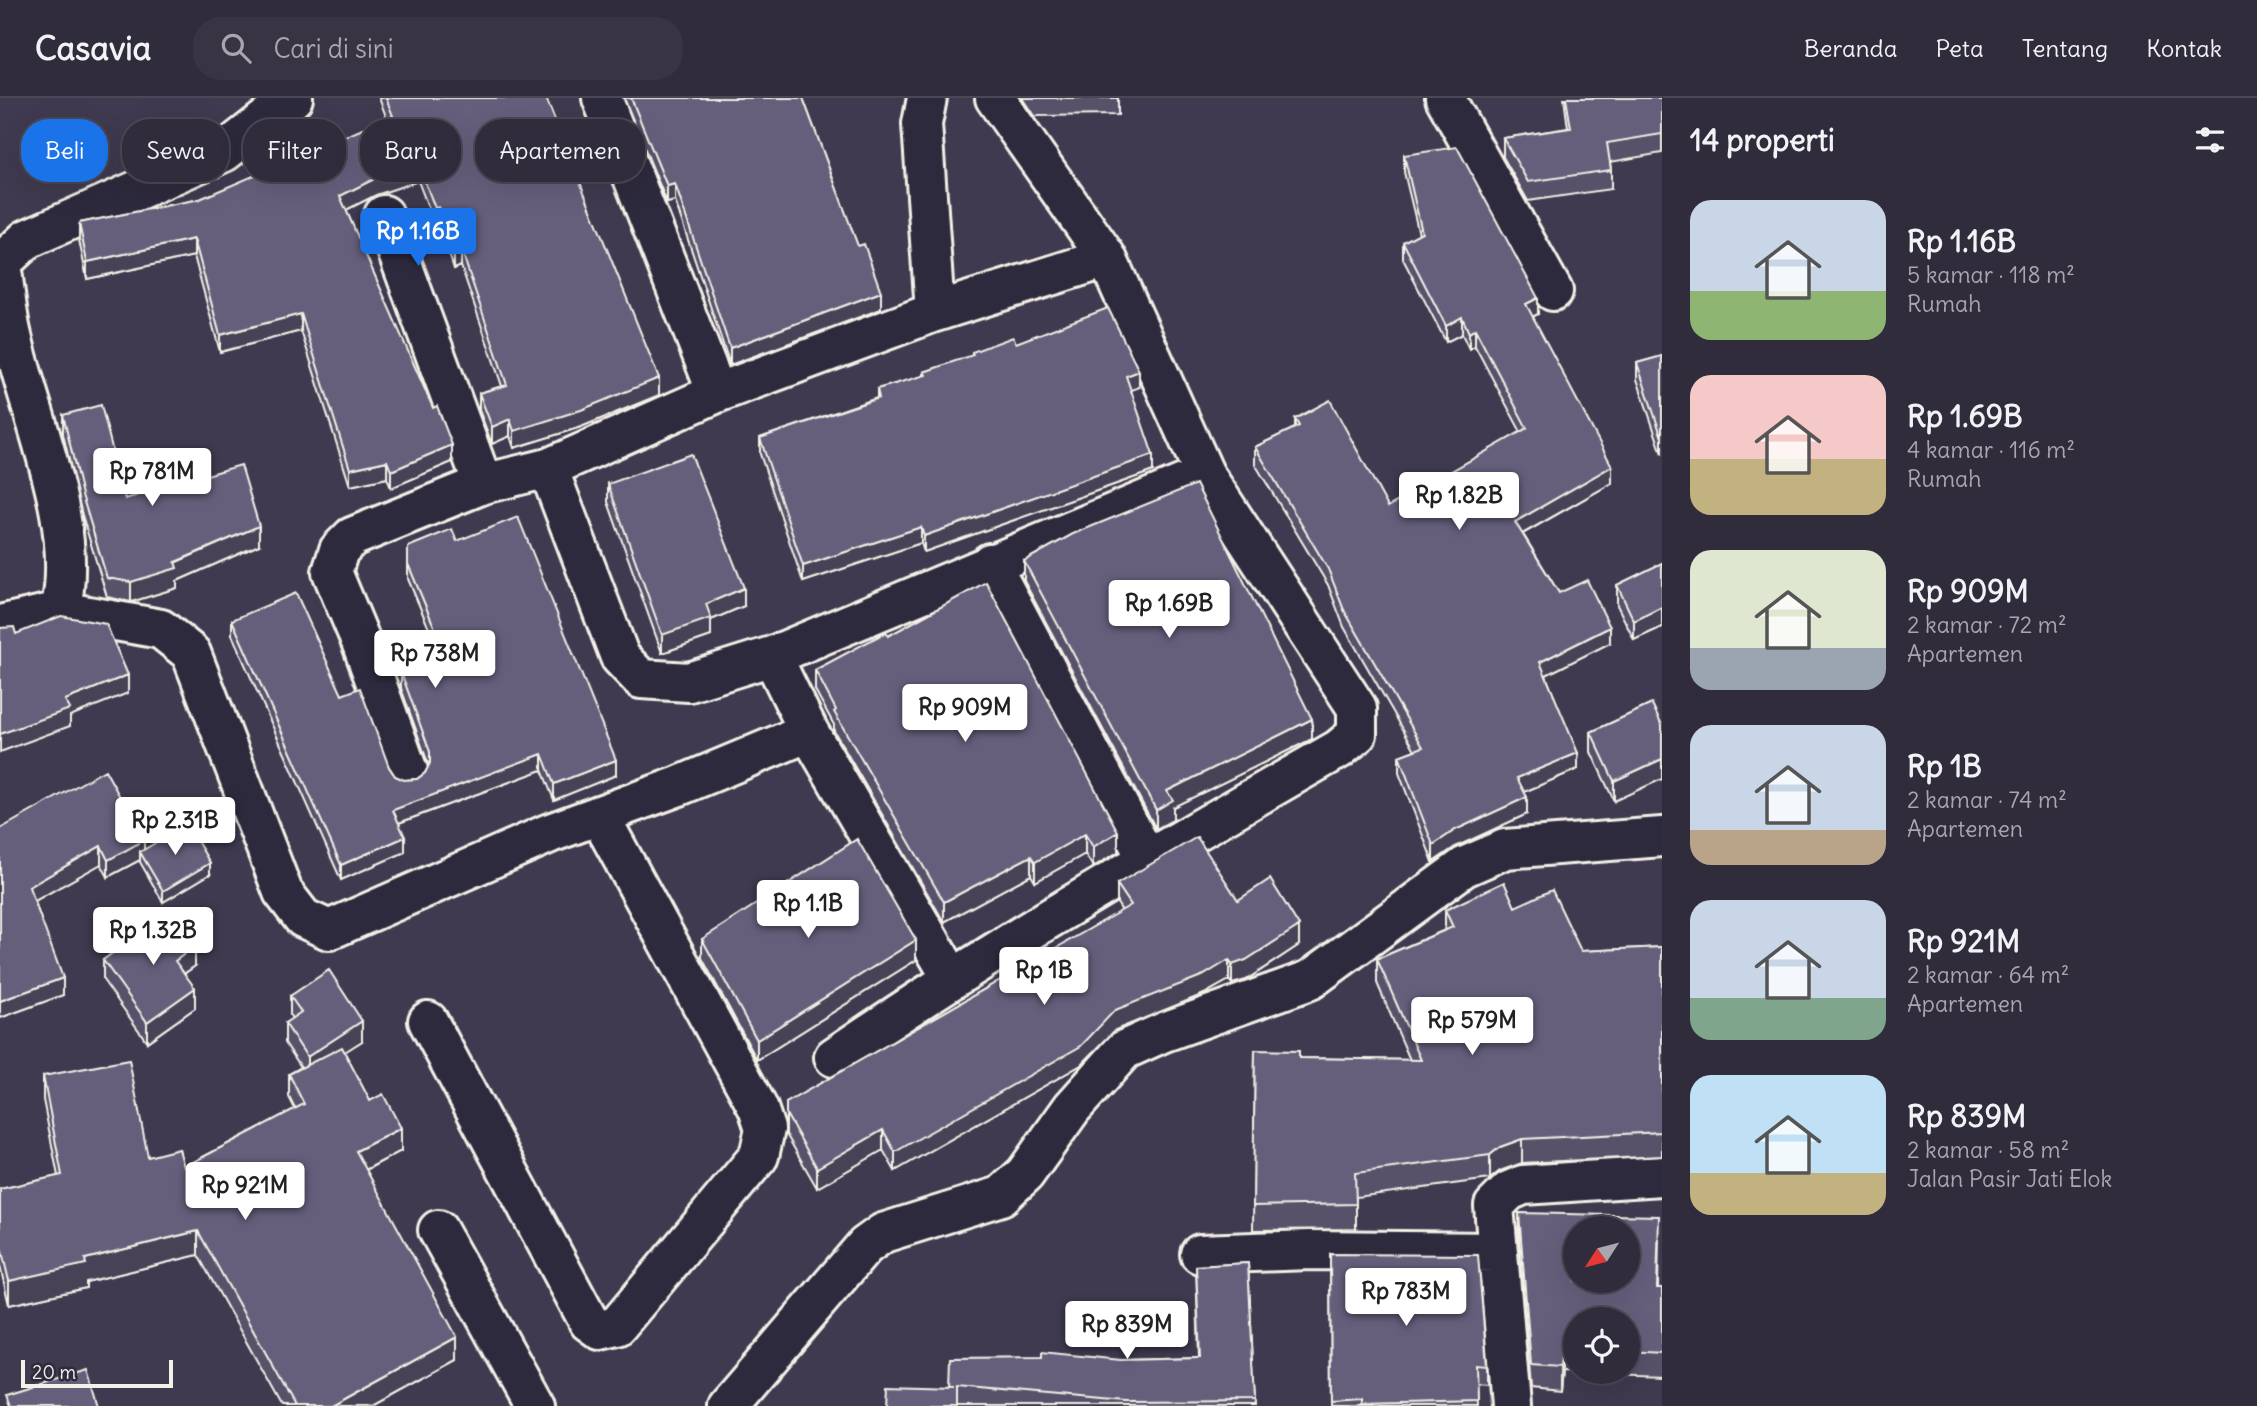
<!DOCTYPE html>
<html lang="id">
<meta charset="utf-8">
<style>
body{margin:0;font-family:Delius,sans-serif;background:#383443;color:#f1f3f6;height:100vh;display:flex;flex-direction:column;font-size:26px;white-space:nowrap}
*{box-sizing:border-box;margin:0}
p{font-size:23px;color:#a8a7af}
.icon{flex:none;width:38px;height:38px;fill:none;stroke:currentColor;stroke-width:2;stroke-linecap:round;stroke-linejoin:round}
.map{position:relative;flex:1;overflow:hidden}
.side{display:flex;flex-direction:column;background:#302c3c;width:595px}
.side>*{flex:none}
.guide{position:absolute;left:21px;top:21px;width:665px;height:63px;display:flex;gap:14px}
.needle{width:46px;rotate:234deg}
.tools{position:absolute;left:1563px;top:1118px;display:grid;gap:14px}
.tools a{display:grid;place-items:center;width:77px;height:77px;border-radius:50%;background:#302c3c;box-shadow:0 7px 28px #0002,0 0 0 2px #4b4856;font-size:35px}
.scale{position:absolute;left:21px;bottom:18px;width:152px;box-sizing:border-box;padding-left:7px;border:4px solid #f4f1e8;border-top:0;font-size:19px;line-height:24px;white-space:nowrap;color:#f4f1e8;-webkit-text-stroke:5px #2f2a3d;paint-order:stroke}
.price{position:absolute;translate:-50% -60px;padding:0 16px;border-radius:7px;background:#fff;color:#222;font-size:23px;line-height:46px;filter:drop-shadow(0 2px 4px #0008)}
.price::after{content:'';position:absolute;left:50%;top:42px;width:21px;height:16px;margin-left:-10px;background:inherit;clip-path:polygon(0 0,100% 0,50% 100%)}
.price.active{background:#1a73e8;color:#fff}
ul{padding:0;list-style:none}
li{display:flex;align-items:center;gap:21px;height:175px;padding:0 28px}
li span{display:grid;place-items:center;flex:none;width:196px;height:140px;border-radius:21px;color:#555}
li>.icon{margin-inline-start:auto}
span .icon{width:84px;height:84px;fill:#fffc;stroke-width:1}
li b{font-size:30px}
h2{display:flex;justify-content:space-between;align-items:center;height:84px;padding:0 28px;font-size:30px}
.chip{padding:0 24px;border-radius:28px;background:#302c3c;box-shadow:0 7px 28px #0002,0 0 0 2px #4b4856;font-size:24px;line-height:63px}
.chip.active{background:#1a73e8;color:#fff}
header{display:flex;align-items:center;gap:42px;box-sizing:border-box;height:98px;padding:0 35px;background:#302c3c;border-bottom:2px solid #4b4856}
header strong{font-size:33px}
nav{display:flex;gap:38px;margin-inline-start:auto;font-size:24px}
.search{width:490px;height:63px;background:#383443;display:flex;align-items:center;gap:18px;box-sizing:border-box;padding:0 24px;border-radius:28px;color:#a8a7af;font-size:26px}
main{display:flex;flex:1;min-height:0}
.map>svg:first-child{display:block}
.lines{fill:none;stroke-linecap:round;stroke-linejoin:round}
.minor-casing{stroke:#f4f1e8;stroke-width:44}
.minor{stroke:#2f2a3d;stroke-width:38}
.wall{fill:#58516a;stroke:#f4f1e8;stroke-width:2;fill-rule:evenodd}
.shaded-wall{fill:#474256;stroke:#f4f1e8;stroke-width:2}
.building{fill:#665e7b;stroke:#f4f1e8;stroke-width:2;fill-rule:evenodd}
</style>
<header>
<strong>Casavia</strong>
<div class="search"><svg class="icon" aria-label="search" viewBox="0 0 24 24"><circle cx="10" cy="10" r="6"/><path d="M15 15l6 6"/></svg>Cari di sini</div>
<nav><a>Beranda</a><a>Peta</a><a>Tentang</a><a>Kontak</a></nav>
</header>
<main>
<div class="map">
<svg width="1662" height="1308" viewBox="0 0 1662 1308">
<rect width="100%" height="100%" fill="#403a50"/>
<filter id="ink" filterUnits="userSpaceOnUse"><feTurbulence type="fractalNoise" baseFrequency=".0143" numOctaves="2"/><feDisplacementMap in="SourceGraphic" scale="14" xChannelSelector="R" yChannelSelector="G"/><feConvolveMatrix kernelMatrix="1 2 1 2 8 2 1 2 1" color-interpolation-filters="sRGB"/></filter>
<g filter="url(#ink)">
<g class="lines">
<g class="minor-casing">
<path id="minor" d="M602,0l115,295
M927,0l-5,26 13,188
M1445,0l108,193
M384,117l99,269
M548,370l72,189 21,22 48,3 83,-26 433,-181 -98,-217
M990,465l157,296
M60,513c22,-87 -32,-197 -50,-284 -4,-21 -6,-43 -9,-64l26,-24 197,-87 69,-54
M0,527l60,-14 101,18 30,24 92,239 20,26 26,12 221,-97 129,-47 130,-54
M772,558l37,76 142,245
M409,676l-47,-130 -30,-72 7,-22 13,-13 131,-53 65,-16 169,-75 218,-81 172,-54 -112,-160
M428,923l161,301 11,8 17,-4 142,-170 6,-27 -7,-21 -159,-293
M834,959c163,-111 333,-210 505,-308l18,-15v-26l-152,-233
M438,1132l97,176
M1200,1156l109,-4 187,2
M728,1308l137,-160 18,-13 118,-37 24,-22 47,-66 52,-58 40,-18 146,-52 154,-113 41,-18 157,-12
M1511,1308l-17,-200 15,-15 14,-6 139,-9"/>
</g>
<use href="#minor" class="minor"/>
</g>
<path class="wall" d="M379,0h167l113,297 -78,32 -67,21 -4,-12 -18,8 -13,-34v-17l23,-7 -41,-120 -7,3 -15,-45 -4,1 -17,-44 -42,14 -30,15 106,252 -61,26 -4,-10 -37,8 -49,-155 -81,21 -26,-96 -107,23 -8,-39v-17l121,-24 187,-80z
M624,0h179l78,211 -151,56 -55,-164 -8,2z
M1022,0h96v17l-84,1z
M1564,0h98v55l-52,9 1,8v19l-83,12 -25,-44v-19l65,-10z
M1404,57l134,159 -5,3 79,166 -89,51 36,59 51,50 -64,32 32,94 -54,23 3,22 -72,33 -22,15 -34,-89v-17l16,-6 -71,-123 -16,-42 -73,-121v-17l40,-19v-9l93,88 133,-75 -46,-86 -6,3 -7,-15 -16,8 -43,-83v-17l16,-8 -15,-62z
M1016,245l123,44 -8,3 22,81 -229,81 -3,-9 -118,39 -43,-128v-16l117,-40v-9l47,-13v-4l48,-16v-4z
M1662,258v98l-25,-75v-16z
M63,317l62,84 134,46 -82,36v7l-46,14 -24,-5 -25,-82 -19,-81z
M608,386l136,122 -33,14v16l-49,17 -54,-151z
M457,443l159,234 -62,25 -12,-30 -143,53 6,29 -64,28 -109,-245v-15l110,75 53,81 9,4 13,-1 8,-6 4,-7 -28,-78v-16l40,-15 -33,-78v-32z
M1024,463l288,178 -139,68v13l-17,9 -132,-248z
M1662,465v64l-28,13 -17,-35v-20z
M888,538l230,216 -25,15 -8,-13 -50,28 -4,-7 -87,47 -110,-191v-6l-19,-35v-20z
M1652,606l-38,97 -23,-49v-20z
M0,731l144,21 66,24 -47,28 -23,-40v-2l-32,17 -7,-13 -66,37 28,94 -63,23z
M1117,786l121,16 61,45 -53,35 -14,4 -3,-4 -25,14 -89,36 -34,35 -186,106 -12,-21 -66,38 -31,-54v-31l336,-192 -5,-8z
M1515,809l66,44 81,-4v209l-140,7 -22,8 -10,8 -134,18v32l-103,1 2,-180 44,8 111,2 -33,-77v-24l68,-29v-20z
M702,841l214,21 -159,100 -55,-102z
M103,862l92,6 -11,8 11,34 -48,34 -44,-62z
M290,898l72,45 -18,11 26,49 31,50 -35,19 91,190 -84,46h-91l-84,-151 -112,27v6l-77,17 -9,-39v-77l58,-13 -15,-76v-24l105,81 36,10 111,-58 -6,-12v-23l12,-7 -16,-24v-20l7,-4 -2,-4z
M1519,1115l140,26 -1,49h4v88l-100,-4 -2,19 -29,-3 -12,-152zM1575,1222h53v52h-53z
M1330,1156l157,112v19l-11,-1 1,22h-146z
M1248,1165l7,143h-368l62,-19 172,-27 78,-2 -3,-92z"/>
<path class="shaded-wall" d="M418,66v17l-42,14 -36,18v-17l36,-18z
M675,86v17l-8,2v-17z
M439,109v17l-4,1v-17z
M194,141v17l-107,23v-17z
M461,151v17l-7,3v-17z
M881,194v17l-151,56v-17z
M1538,200v16l-12,6v-16z
M301,216v17l-81,21v-17z
M1462,219v17l-16,8v-16z
M1475,231v17l-6,3v-16z
M1139,273v16l-13,5v-16z
M659,280v17l-78,32 -67,21v-17z
M510,321v17l-18,8v-17z
M452,347v17l-61,26v-17z
M1153,357v16l-229,81v-16z
M387,363v17l-37,8v-17z
M1612,368v17l-97,55v-16z
M259,428v19l-82,36v7l-46,14v-20z
M921,429v16l-118,39v-16z
M744,490v18l-33,14v16l-49,17v-18l44,-31z
M1662,509v20l-28,13v-19z
M1610,529v16l-70,35v-16z
M128,577v18l-58,23v10l-70,26v-18l65,-34z
M1312,621v20l-139,68v13l-17,9v-19l11,-19z
M1578,655v16l-61,26v-17z
M542,656v16l-149,55v-15z
M1662,661v20l-48,22v-20z
M616,662v15l-62,25v-16z
M1527,699v17l-72,33 -22,15v-17l22,-15z
M1118,734v20l-25,15v-20z
M1085,736v20l-50,28v-20z
M405,739v15l-64,28v-15z
M144,742v17l-4,-5v8l-32,17v-17z
M101,748v18l-72,40v-17z
M1031,758v19l-87,47v-20z
M210,765v11l-47,28v-11z
M1299,828v19l-53,35 -14,4v-19z
M916,842v20l-159,100v-20z
M195,848v20l-20,14v-19z
M1229,862v20l-25,14 -89,36 -34,35 -186,106v-19l220,-142z
M63,880v17l-63,23v-17z
M195,890v20l-48,34v-20z
M362,923v20l-55,35v-19z
M401,1030v23l-45,24v-24z
M883,1032v20l-66,38v-20z
M1522,1041v24l-22,8 -10,8v-24l10,-8z
M198,1133v24l-112,27v6l-77,17v-24l76,-22z
M457,1239v23l-84,46h-42z
M1562,1251v23l-2,19v-24z"/>
<path class="building" d="M386,0h160l113,280 -78,32 -67,21 -4,-12 -18,8 -13,-34 28,-8 -46,-136 -7,3 -15,-45 -4,1 -17,-44 -42,14 -36,18 93,212 4,-2 15,39 -61,26 -4,-10 -37,8 -49,-155 -81,21 -26,-96 -107,23 -8,-39 121,-24 193,-83z
M631,0h172l55,148 6,-2 17,48 -151,56 -55,-164 -8,2z
M1566,0h96v36l-55,9 4,27 -83,12 -25,-44 68,-10z
M1457,49l81,151 -12,6 86,162 -97,56 44,71 28,-13 23,47 -70,35 38,91 -61,25 10,19 -72,33 -22,15 -34,-89 24,-9 -79,-137 -16,-41 -73,-122 44,-21 -4,-7 35,-19 58,107 139,-79 -52,-99 -6,4 -7,-16 -16,9 -43,-84 19,-10 -18,-77z
M1108,210l31,63 -13,5 27,79 -229,81 -3,-9 -118,39 -43,-128 119,-40 -2,-9 49,-14 -2,-3 49,-17 -1,-3 41,-15 3,6z
M1662,258v82l-25,-75z
M101,307l24,94 116,-34 18,61 -84,36 2,6 -46,14 -24,-4 -25,-83 -19,-80z
M691,356l53,134 -38,16 5,14 -49,17 -54,-151z
M1196,386l116,235 -145,72 6,9 -17,10 -132,-249 49,-27z
M518,419l98,243 -62,24 -12,-30 -149,56 12,27 -64,28 -109,-245 64,-27 46,102 18,-7 29,79 6,9 9,4 13,-1 8,-6 5,-10v-11l-29,-80 45,-17 -38,-91v-17l44,-18 5,12z
M1662,465v44l-28,14 -17,-36z
M986,484l132,250 -25,15 -8,-13 -50,28 -4,-6 -87,46 -110,-190 2,-2 -21,-40 71,-38 2,4z
M61,518l45,8 22,51 -63,25 5,9 -70,25v-106l14,-1 2,7z
M1652,606l10,21v34l-48,22 -23,-49z
M105,672l39,70 -36,20 -7,-14 -72,41 34,91 -63,23v-172z
M187,726l23,39 -47,28 -23,-39z
M1197,739l41,63 32,-21 29,47 -53,34 -14,5 -3,-5 -25,15 -89,35 -34,36 -186,106 -12,-22 -66,38 -31,-54v-11l345,-198 -14,-21z
M857,741l59,101 -159,100 -55,-101z
M1504,784l11,25 37,-17 29,61 81,-4v185l-140,7 -22,8 -10,8 -135,18 1,31 -103,2 2,-156 44,1v7l122,2 -44,-101 76,-32 -8,-17z
M169,814l26,34 -20,15 20,27 -48,34 -44,-62z
M329,872l33,51 -55,36 -22,-34 16,-11 -11,-16z
M342,949l28,54 13,-7 18,34 -45,23 101,186 -126,69h-36l-97,-175 -113,28 1,5 -77,17 -9,-38v-54l62,-14 -19,-99 86,-16 19,97 31,-8 5,18 120,-63 -15,-30z
M1519,1115l140,3 -2,72h5v65l-34,-2v-31h-53v29h-13l-2,18 -29,-2zM1575,1130h53v53h-53z
M1330,1156l148,1 9,111 -11,-1 1,36 -115,3v-5l-31,2z
M1248,1165l7,138 -129,1 -169,-15v19h-70l1,-21 66,2h-5l1,-29 92,-1v-5l79,8 79,-2 -4,-92z
M88,1272l11,36h-88l-4,-11z"/>
</g>
</svg>
<div class="tools">
<a><svg class="needle" viewBox="-14 -14 28 28"><path d="M0-13l5 13h-10z" fill="#e53935"/><path d="M0 13l5-13h-10z" fill="#a8a7af"/></svg></a>
<a><svg class="icon" aria-label="locate" viewBox="0 0 24 24"><circle cx="12" cy="12" r="6"/><path d="M12 2v4M12 18v4M2 12h4M18 12h4"/></svg></a>
</div>
<div class="scale">20 m</div>
<b class="price active" style="left:418px;top:170px">Rp 1.16B</b>
<b class="price" style="left:152px;top:410px">Rp 781M</b>
<b class="price" style="left:1459px;top:434px">Rp 1.82B</b>
<b class="price" style="left:1169px;top:542px">Rp 1.69B</b>
<b class="price" style="left:435px;top:592px">Rp 738M</b>
<b class="price" style="left:965px;top:646px">Rp 909M</b>
<b class="price" style="left:175px;top:759px">Rp 2.31B</b>
<b class="price" style="left:808px;top:842px">Rp 1.1B</b>
<b class="price" style="left:153px;top:869px">Rp 1.32B</b>
<b class="price" style="left:1044px;top:909px">Rp 1B</b>
<b class="price" style="left:1472px;top:959px">Rp 579M</b>
<b class="price" style="left:245px;top:1124px">Rp 921M</b>
<b class="price" style="left:1406px;top:1230px">Rp 783M</b>
<b class="price" style="left:1127px;top:1263px">Rp 839M</b>
<div class="guide">
<a class="chip active">Beli</a>
<a class="chip">Sewa</a>
<a class="chip">Filter</a>
<a class="chip">Baru</a>
<a class="chip">Apartemen</a>
</div>
</div>
<section class="side">
<h2>14 properti<svg class="icon" aria-label="filters" viewBox="0 0 24 24"><path d="M4 7h16M4 17h16"/><circle cx="9" cy="7" r="2"/><circle cx="15" cy="17" r="2"/></svg></h2>
<ul>
<li><span style="background:linear-gradient(#c9d6e8 65%,#8fb573 0)"><svg class="icon" aria-label="home" viewBox="0 0 24 24"><path d="M3 11l9-7 9 7M6 9v11h12V9"/></svg></span><div><b>Rp 1.16B</b><p>5 kamar · 118 m²</p><p>Rumah</p></div></li>
<li><span style="background:linear-gradient(#f6c9c9 60%,#c2b280 0)"><svg class="icon" aria-label="home" viewBox="0 0 24 24"><path d="M3 11l9-7 9 7M6 9v11h12V9"/></svg></span><div><b>Rp 1.69B</b><p>4 kamar · 116 m²</p><p>Rumah</p></div></li>
<li><span style="background:linear-gradient(#dfe7d0 70%,#9aa5b1 0)"><svg class="icon" aria-label="home" viewBox="0 0 24 24"><path d="M3 11l9-7 9 7M6 9v11h12V9"/></svg></span><div><b>Rp 909M</b><p>2 kamar · 72 m²</p><p>Apartemen</p></div></li>
<li><span style="background:linear-gradient(#c9d6e8 75%,#b9a48a 0)"><svg class="icon" aria-label="home" viewBox="0 0 24 24"><path d="M3 11l9-7 9 7M6 9v11h12V9"/></svg></span><div><b>Rp 1B</b><p>2 kamar · 74 m²</p><p>Apartemen</p></div></li>
<li><span style="background:linear-gradient(#c9d6e8 70%,#7fa58c 0)"><svg class="icon" aria-label="home" viewBox="0 0 24 24"><path d="M3 11l9-7 9 7M6 9v11h12V9"/></svg></span><div><b>Rp 921M</b><p>2 kamar · 64 m²</p><p>Apartemen</p></div></li>
<li><span style="background:linear-gradient(#bfe0f5 70%,#c2b280 0)"><svg class="icon" aria-label="home" viewBox="0 0 24 24"><path d="M3 11l9-7 9 7M6 9v11h12V9"/></svg></span><div><b>Rp 839M</b><p>2 kamar · 58 m²</p><p>Jalan Pasir Jati Elok</p></div></li>
</ul>
</section>
</main>
